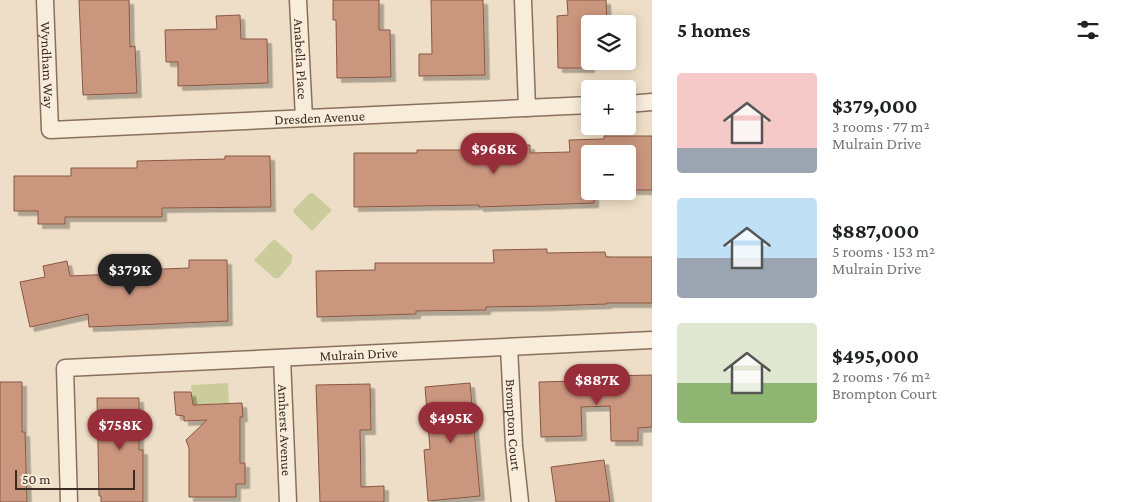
<!DOCTYPE html>
<meta charset="utf-8">
<style>
body{margin:0;font-family:"Crimson Pro",serif;background:#f6f6f6;color:#202124;height:100vh;display:flex;flex-direction:column;font-size:19px;white-space:nowrap}
*{box-sizing:border-box;margin:0}
p{font-size:16px;color:#757577}
.icon{flex:none;width:28px;height:28px;fill:none;stroke:currentColor;stroke-width:2;stroke-linecap:round;stroke-linejoin:round}
.map{position:relative;flex:1;overflow:hidden}
.side{display:flex;flex-direction:column;background:#fff;width:475px}
.side>*{flex:none}
.fabs{position:absolute;left:581px;top:15px;display:grid;gap:10px}
.fabs a{display:grid;place-items:center;width:55px;height:55px;border-radius:5px;background:#fff;box-shadow:0 2px 12px #0003;font-size:25px}
.scale{position:absolute;left:15px;bottom:12px;width:120px;box-sizing:border-box;padding-left:5px;border:2px solid #3a2a20;border-top:0;font-size:14px;line-height:18px;white-space:nowrap;color:#3a2a20;-webkit-text-stroke:4px #f5e9d6;paint-order:stroke}
.price{position:absolute;translate:-50% -42px;padding:0 11px;border-radius:18px;background:#972e39;color:#fff;font-size:16px;line-height:32px;filter:drop-shadow(0 1px 2px #0008)}
.price::after{content:'';position:absolute;left:50%;top:30px;width:15px;height:11px;margin-left:-8px;background:inherit;clip-path:polygon(0 0,100% 0,50% 100%)}
.price.selected{background:#222;color:#fff}
ul{padding:0;list-style:none}
li{display:flex;align-items:center;gap:15px;height:125px;padding:0 25px}
li span{display:grid;place-items:center;flex:none;width:140px;height:100px;border-radius:5px;color:#555}
li>.icon{margin-inline-start:auto}
span .icon{width:60px;height:60px;fill:#fffc;stroke-width:1}
li b{font-size:21px}
h2{display:flex;justify-content:space-between;align-items:center;height:60px;padding:0 25px;font-size:21px}
main{display:flex;flex:1;min-height:0}
.map>svg:first-child{display:block}
.green{fill:#cbcc9b}
.building{fill:#cb967e;stroke:#885743;filter:url(#shadow)}
.lines{fill:none;stroke-linecap:round;stroke-linejoin:round}
.street-casing{stroke:#89705d;stroke-width:19}
.street{stroke:#f8ecda;stroke-width:16}
.labels{text-anchor:middle;dominant-baseline:central;stroke-width:4.5;stroke-linejoin:round;paint-order:stroke}
.street-label{font-size:14px;fill:#3a2a20;stroke:#f5e9d6}
</style>
<main>
<div class="map">
<svg width="652" height="502" viewBox="0 0 652 502">
<defs>
<filter id="shadow"><feDropShadow dx="4.5" dy="4.5" stdDeviation="0" flood-color="#0004"/></filter>
</defs>
<rect width="100%" height="100%" fill="#eedec7"/>
<path class="green" d="M310,193h3l19,17 -20,21 -18,-18 -1,-3z
M274,239l18,16v7l-13,16h-5l-20,-18z
M228,383l1,20 -36,2 -2,-20z"/>
<path class="building" d="M79,0h50l1,47 5,-1 2,47 -54,2z
M333,0h46v30h11l1,47 -54,1 -1,-58h-3z
M431,0h52l2,75 -66,1v-22h13z
M567,0h39l1,24h-17v44h-32l-1,-52 11,-1z
M240,15l1,24h26l1,44 -90,3v-24h-12l-1,-32 52,-1 -1,-13z
M604,136h48v54h-23l-1,-36h-38v37h4v12l-115,4v-2l-125,2v-54h63v-3h61v-4l52,-1v8l40,-1 -1,-12 35,-1z
M225,156h45l1,51 -109,1v9h-97v7h-27v-13h-24v-35h57v-8h66v-7l88,-2z
M547,249v4l58,-1 1,5h46v46h-45v1l-59,2 -62,1v3l-70,1v3l-99,3 -1,-46 59,-1v-7h119l-1,-13z
M189,260h38l1,61 -139,6 -1,-13 -58,13 -10,-45 25,-5 -2,-11 24,-5 3,15 67,-3 -1,-3 53,-2z
M652,375v52l-14,1v13h-27l-1,-35 -29,1 1,29 -41,1 -2,-55 70,-2v-4z
M0,382h22v50h3l2,70h-27z
M470,383l10,113 -52,5 -4,-51 6,-1 -5,-62z
M370,384l1,46h-11l1,57 23,-1v16h-64l-4,-117z
M174,392h17l2,13 49,-2 1,14h-3v46h5v21h-9v13h-47v-49l-3,-8 21,-20 -23,1v-5l-8,-1z
M97,398h42v52h4v52h-42v-6h-2z
M604,460l6,42h-54l-5,-35z"/>
<g class="lines">
<g class="street-casing">
<g id="street">
<path id="s1" d="M45,0l5,130 540,-25"/>
<path id="s2" d="M298,0l6,118"/>
<path d="M523,0l4,108"/>
<path d="M628,104l24,-2"/>
<path id="s3" d="M509,347l5,99 6,56"/>
<path id="s4" d="M282,358l6,144"/>
<path id="s5" d="M69,502l-4,-134 587,-28"/>
</g>
</g>
<use href="#street" class="street"/>
</g>
<g class="labels">
<g class="street-label">
<text stroke="none"><textPath href="#s2" startOffset="59">Anabella Place</textPath></text>
<text stroke="none"><textPath href="#s1" startOffset="65">Wyndham Way</textPath></text>
<text stroke="none"><textPath href="#s1" startOffset="400">Dresden Avenue</textPath></text>
<text stroke="none"><textPath href="#s5" startOffset="428">Mulrain Drive</textPath></text>
<text stroke="none"><textPath href="#s3" startOffset="78">Brompton Court</textPath></text>
<text stroke="none"><textPath href="#s4" startOffset="72">Amherst Avenue</textPath></text>
</g>
</g>
</svg>
<div class="fabs">
<a><svg class="icon" aria-label="layers" viewBox="0 0 24 24"><path d="M12 4l9 5-9 5-9-5zM3 14l9 5 9-5"/></svg></a>
<a>+</a>
<a>−</a>
</div>
<div class="scale">50 m</div>
<b class="price" style="left:494px;top:175px">$968K</b>
<b class="price selected" style="left:130px;top:296px">$379K</b>
<b class="price" style="left:597px;top:406px">$887K</b>
<b class="price" style="left:451px;top:444px">$495K</b>
<b class="price" style="left:120px;top:451px">$758K</b>
</div>
<section class="side">
<h2>5 homes<svg class="icon" aria-label="filters" viewBox="0 0 24 24"><path d="M4 7h16M4 17h16"/><circle cx="9" cy="7" r="2"/><circle cx="15" cy="17" r="2"/></svg></h2>
<ul>
<li><span style="background:linear-gradient(#f6c9c9 75%,#9aa5b1 0)"><svg class="icon" aria-label="home" viewBox="0 0 24 24"><path d="M3 11l9-7 9 7M6 9v11h12V9"/></svg></span><div><b>$379,000</b><p>3 rooms · 77 m²</p><p>Mulrain Drive</p></div></li>
<li><span style="background:linear-gradient(#bfe0f5 60%,#9aa5b1 0)"><svg class="icon" aria-label="home" viewBox="0 0 24 24"><path d="M3 11l9-7 9 7M6 9v11h12V9"/></svg></span><div><b>$887,000</b><p>5 rooms · 153 m²</p><p>Mulrain Drive</p></div></li>
<li><span style="background:linear-gradient(#dfe7d0 60%,#8fb573 0)"><svg class="icon" aria-label="home" viewBox="0 0 24 24"><path d="M3 11l9-7 9 7M6 9v11h12V9"/></svg></span><div><b>$495,000</b><p>2 rooms · 76 m²</p><p>Brompton Court</p></div></li>
</ul>
</section>
</main>
